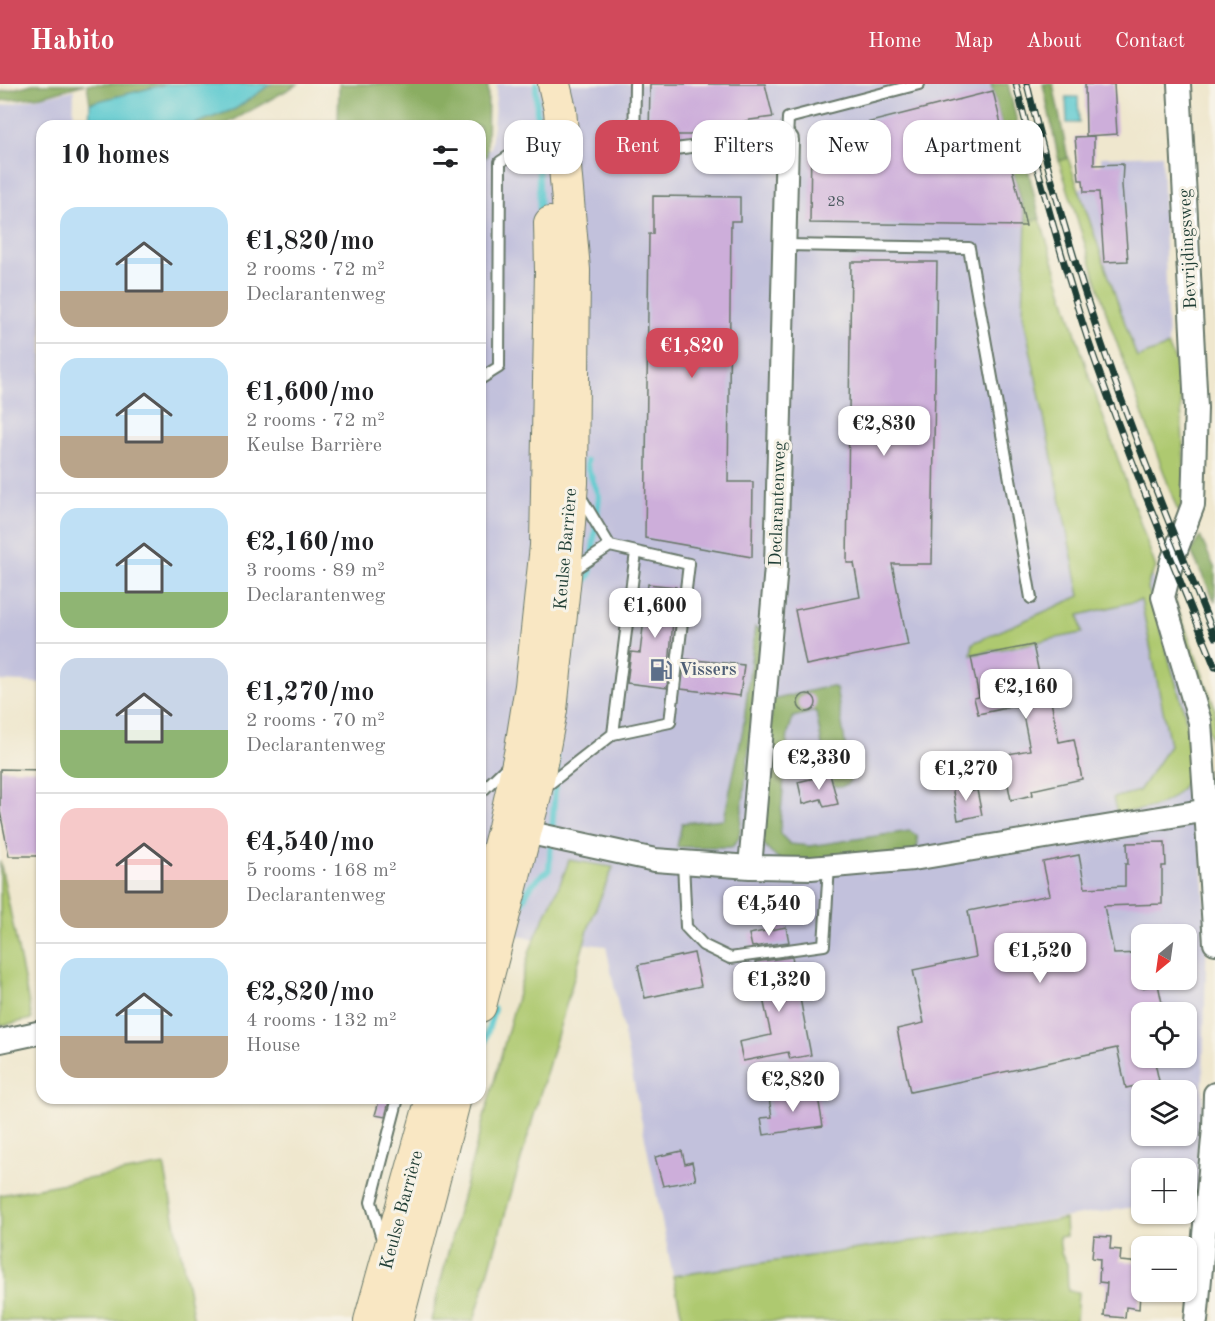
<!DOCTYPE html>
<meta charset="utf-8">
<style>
body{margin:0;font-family:"Old Standard TT",serif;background:#f2f2f2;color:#202124;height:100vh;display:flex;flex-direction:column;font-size:22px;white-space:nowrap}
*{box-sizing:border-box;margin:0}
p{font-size:20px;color:#757577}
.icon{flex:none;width:33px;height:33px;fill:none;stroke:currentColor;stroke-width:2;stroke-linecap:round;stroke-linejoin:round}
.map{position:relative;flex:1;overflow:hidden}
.panel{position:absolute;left:36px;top:36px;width:450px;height:984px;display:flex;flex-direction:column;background:#fff;border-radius:18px;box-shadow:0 2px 4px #0004}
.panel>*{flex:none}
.guide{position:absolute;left:504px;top:36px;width:570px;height:54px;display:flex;gap:12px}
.needle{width:39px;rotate:209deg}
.controls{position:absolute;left:1131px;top:840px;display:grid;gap:12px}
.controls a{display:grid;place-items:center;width:66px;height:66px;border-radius:12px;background:#fff;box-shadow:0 2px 4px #0004;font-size:30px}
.price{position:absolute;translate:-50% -51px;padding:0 14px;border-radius:12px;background:#fff;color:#222;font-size:20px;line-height:39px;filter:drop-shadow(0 2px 3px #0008)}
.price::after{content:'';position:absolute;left:50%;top:36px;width:18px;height:14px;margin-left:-9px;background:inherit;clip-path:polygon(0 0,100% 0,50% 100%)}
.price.on{background:#d1495b;color:#fff}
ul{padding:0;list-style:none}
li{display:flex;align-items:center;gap:18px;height:150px;padding:0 24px}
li+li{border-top:2px solid #e0e0e0}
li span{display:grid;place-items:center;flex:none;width:168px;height:120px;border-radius:18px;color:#555}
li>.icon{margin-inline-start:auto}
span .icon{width:72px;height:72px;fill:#fffc;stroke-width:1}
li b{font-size:26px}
h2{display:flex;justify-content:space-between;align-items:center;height:72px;padding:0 24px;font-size:26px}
.chip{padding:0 21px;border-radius:18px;background:#fff;box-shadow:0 2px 4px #0004;font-size:21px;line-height:54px}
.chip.on{background:#d1495b;color:#fff}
header{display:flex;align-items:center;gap:36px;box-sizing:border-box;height:84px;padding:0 30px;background:#d1495b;color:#fff}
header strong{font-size:28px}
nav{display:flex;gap:33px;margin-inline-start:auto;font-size:21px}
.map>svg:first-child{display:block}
.industrial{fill:#c2c1dc;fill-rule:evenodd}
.green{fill:#aec970;stroke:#668352;stroke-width:1.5}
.forest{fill:#8aad62;stroke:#54754b;stroke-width:1.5}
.water{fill:#5cc9cf;stroke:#3e8382;stroke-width:1.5}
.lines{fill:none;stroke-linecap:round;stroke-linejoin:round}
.stream{stroke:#5cc9cf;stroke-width:6}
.building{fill:#cdaeda}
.lane-casing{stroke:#68786a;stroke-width:14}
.street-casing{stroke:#68786a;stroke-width:26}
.secondary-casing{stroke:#68786a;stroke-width:34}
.lane{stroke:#fff;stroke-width:10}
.street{stroke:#fff;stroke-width:22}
.secondary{stroke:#f9e7c3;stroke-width:32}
.rail-casing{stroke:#1f3d34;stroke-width:7}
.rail{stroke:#f7f3e8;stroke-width:4.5;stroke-dasharray:14;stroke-linecap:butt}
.labels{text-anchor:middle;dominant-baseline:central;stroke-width:6;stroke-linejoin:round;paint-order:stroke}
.number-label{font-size:15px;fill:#4a595e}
.street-label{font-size:18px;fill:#1f3d34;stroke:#f7f3e8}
.service-label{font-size:18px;font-weight:bold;fill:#4e5e75;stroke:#f7f3e8;text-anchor:start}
</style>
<header>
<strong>Habito</strong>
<nav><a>Home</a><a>Map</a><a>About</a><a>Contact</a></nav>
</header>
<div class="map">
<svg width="1215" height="1237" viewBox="0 0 1215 1237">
<rect width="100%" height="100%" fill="#f7f3e8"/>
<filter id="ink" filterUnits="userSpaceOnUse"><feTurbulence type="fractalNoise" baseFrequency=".0167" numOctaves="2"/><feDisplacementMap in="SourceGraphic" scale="12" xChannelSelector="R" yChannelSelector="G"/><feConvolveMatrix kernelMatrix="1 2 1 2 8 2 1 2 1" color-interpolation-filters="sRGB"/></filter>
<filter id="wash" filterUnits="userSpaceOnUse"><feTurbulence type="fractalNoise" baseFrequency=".008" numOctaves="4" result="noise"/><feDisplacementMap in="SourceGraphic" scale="24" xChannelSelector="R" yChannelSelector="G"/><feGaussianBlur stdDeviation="1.35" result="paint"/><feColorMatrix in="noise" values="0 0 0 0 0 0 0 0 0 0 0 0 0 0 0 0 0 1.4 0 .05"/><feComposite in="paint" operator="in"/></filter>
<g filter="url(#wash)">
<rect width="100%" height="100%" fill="#efe7ce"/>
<path class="industrial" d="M497,0h494l35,137 -3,93 115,209 54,199 15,205 -7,270 -13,2 -1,-31h-44l-1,38 -468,70 -67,-330 -126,-14v-779l11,-5zM1142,850h44v46h-44zM1142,928h44v46h-44zM1142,1006h44v46h-44z
M74,6l-1,36h-31v557l-42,-2v-575z
M1162,71l6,191 -31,12 -58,-166 1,-4 23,-2 -2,-29z"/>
<path class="green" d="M1068,74l69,200 31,-12 11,22 6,114 -5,30 -3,-3 -67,-185 -51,-163z
M1040,135l48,154 68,195 -7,12 -1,9c10,23 15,50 22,74 7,25 16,50 20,75 1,13 3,29 -3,41 -14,28 -42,31 -70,34l-4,-15 26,-7 31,-46 -29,-145 -62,15 3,18 -111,22 2,-12 107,-47 -57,-282 3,-93z
M1173,511l42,113v54l-3,-19z
M569,776l44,7 -23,56 -116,398h-43l26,-105 73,-266c12,-31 29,-59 39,-90z
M0,777l32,158 -32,7z
M164,1081l30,156h-194v-126z
M1065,1135l1,17 -7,1 2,16 6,11 1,27 10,1 -2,29h-393l-10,-45z"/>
<path class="forest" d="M33,0h52l-43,12 -42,5v-9z
M87,0h80l-77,19z
M271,0h27l-75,42h-34l46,-17z
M339,0h149l-1,72 -7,4v-34h-142z
M991,0h17l32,135 -14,2z
M1043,0h10l15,74 -9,3z
M1200,452l15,33v33l-24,-51z
M755,543l7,3 -23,208 -7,9h-55l5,-24 42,-4 19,-90z
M831,602l5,2 15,91c-6,11 -16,9 -23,1l-12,-69 -23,6 -5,16 -8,90 1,12 9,9 20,2 100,-15 7,5 1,8 -4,10 -129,9 -14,-10 -8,-9 9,-144z"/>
<path class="water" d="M167,0h104l-36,25 -46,17h-100l1,-23z
M1066,13h12l1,26h-12z"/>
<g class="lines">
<path class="stream" d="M536,0l4,134
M576,534l5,-33 9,-10 9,-78 -12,-31v-5
M552,749l5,-74
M522,819c6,-15 13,-24 27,-33l2,-27
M480,975l14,-50"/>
</g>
<g id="blocks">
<path class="building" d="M650,0h115l8,33 -23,3 -57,15h-44z
M1085,0h29l3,50 -31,2z
M993,7l33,135 -216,-3 1,-86z
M1094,52v29l29,-1 -1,21 6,76 -24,1 -5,-70h-15l-1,-12h-4l-4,-43z
M653,112l87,1v24h-9l-3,261h25l-1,75 -107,-19 4,-304h4z
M851,178h86l-5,302h-40l16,81 -102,20 -11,-55 65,-13 -6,-34h-7z
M648,500l28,3 -9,101 -40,-5 4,-31 9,1z
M1033,561l10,47 6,-1 10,51 15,-3 8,40 -50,11 1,5 -22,5 -9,-45 28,-5 -9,-45 -43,9 -4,-16 5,-1 -8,-40z
M685,575l59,6 -4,31 -59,-7z
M798 619a9 9 0 1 1 18 0a9 9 0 1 1-18 0Z
M0,685l42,1v86h-33l-9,-45z
M830,690l8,30 -14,3 -3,-8 -18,5 -5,-22z
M967,699l2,9 8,-2 5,25 -24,5 -6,-34z
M1165,758l1,24h-4v38l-58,2 10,48 28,-1v35l16,-4 5,24 -10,2 1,2h-12v46h12l5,23 -33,7 -9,-40 -207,44 -13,-63 27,-6 -11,-53 63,-13 -8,-46 82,-16 -7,-33 36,-7 6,33 40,-2v-22h3l-1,-21z
M786,843l3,15 -37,5 -3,-13z
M694,869l7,33 -56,12 -7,-33z
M792,873l19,98 -21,4 -2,-7 -45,9 -4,-19 32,-7 -16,-73z
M817,1007l6,35 -59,9 -3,-17 11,-1 -3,-19z
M380,1014h10l-5,19 -10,-2z
M682,1067l3,13 7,-2 4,18 -33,6 -8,-29z
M1094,1152l17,1 -1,12 11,1 -1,11 22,2 -3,46 -13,-2 -1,11 -21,-2 3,-33 -8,-1 1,-23 -8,-1z"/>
</g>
</g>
<g filter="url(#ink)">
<use href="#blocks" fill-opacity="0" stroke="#68786a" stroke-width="1.5"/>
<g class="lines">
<g class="lane-casing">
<path id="lane" d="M635,0l-1,70 57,-7
M787,56l1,-22 131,-34
M784,161l185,3 62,350
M480,295l19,-12 1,-205 47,-31
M570,488l40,-26
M613,650l23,-182
M545,703l68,-53 57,-12 19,-158 -79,-18 -30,-50
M480,709l29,-28
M683,778l3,65 17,18 27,13 94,-13 5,-79
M383,1158l-12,-40 27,-104"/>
</g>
<g class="street-casing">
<path id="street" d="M1179,0l17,324 -3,97 -21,56 -9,36 37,125 15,221
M526,748l129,28 95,7 61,1 102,-9 295,-49
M750,783l26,-300 11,-427
M0,957l42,-9
M1196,1237l18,-193 1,-34"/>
</g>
<g class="secondary-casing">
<path id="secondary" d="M480,835l24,-92 16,-73 11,-68 15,-140 5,-276 -1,-47
M480,922l55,-211 16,-85 14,-134 7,-93 2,-213 -14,-160 -6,-26
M370,1237l62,-223
M397,1237l58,-223"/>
</g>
<use href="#lane" class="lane"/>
<use href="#street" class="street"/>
<use href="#secondary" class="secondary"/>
<g class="rail-casing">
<path id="rail" d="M1016,0c21,85 44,170 71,253 38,112 84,221 128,330
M1027,0c20,83 43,165 70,246 35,104 77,205 118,307"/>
</g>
<use href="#rail" class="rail"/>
</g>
</g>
<defs>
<g id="fuel-bare" transform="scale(1.8)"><path d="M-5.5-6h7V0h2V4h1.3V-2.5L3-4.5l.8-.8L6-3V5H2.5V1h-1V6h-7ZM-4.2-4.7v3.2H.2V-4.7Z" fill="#5c6f8a" stroke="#f7f3e8" stroke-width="2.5" paint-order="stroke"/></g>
</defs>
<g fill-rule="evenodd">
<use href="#fuel-bare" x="661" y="586"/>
</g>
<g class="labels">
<g class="number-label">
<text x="836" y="118">28</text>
</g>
<g class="street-label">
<text transform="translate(1188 165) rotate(-93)">Bevrijdingsweg</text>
<text transform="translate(778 420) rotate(-88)">Declarantenweg</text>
<text transform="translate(566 465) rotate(-85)">Keulse Barrière</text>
<text transform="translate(402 1126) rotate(-75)">Keulse Barrière</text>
</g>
<g class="service-label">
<text x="679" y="586">Vissers</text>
</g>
</g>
</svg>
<div class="controls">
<a><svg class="needle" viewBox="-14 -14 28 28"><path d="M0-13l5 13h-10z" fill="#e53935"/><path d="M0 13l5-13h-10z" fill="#757577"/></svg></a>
<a><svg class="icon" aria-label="locate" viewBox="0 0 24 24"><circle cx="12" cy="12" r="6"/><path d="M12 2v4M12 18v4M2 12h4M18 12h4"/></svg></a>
<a><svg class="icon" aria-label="layers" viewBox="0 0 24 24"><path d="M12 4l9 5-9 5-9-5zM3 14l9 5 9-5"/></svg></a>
<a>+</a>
<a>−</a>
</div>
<b class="price on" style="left:692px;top:295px">€1,820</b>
<b class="price" style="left:884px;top:373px">€2,830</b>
<b class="price" style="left:655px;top:555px">€1,600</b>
<b class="price" style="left:1026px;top:636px">€2,160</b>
<b class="price" style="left:819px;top:707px">€2,330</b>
<b class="price" style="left:966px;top:718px">€1,270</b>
<b class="price" style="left:769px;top:853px">€4,540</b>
<b class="price" style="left:1040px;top:900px">€1,520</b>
<b class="price" style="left:779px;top:929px">€1,320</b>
<b class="price" style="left:793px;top:1029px">€2,820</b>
<div class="guide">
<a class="chip">Buy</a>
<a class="chip on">Rent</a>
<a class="chip">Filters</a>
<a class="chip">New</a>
<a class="chip">Apartment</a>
</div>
<section class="panel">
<h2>10 homes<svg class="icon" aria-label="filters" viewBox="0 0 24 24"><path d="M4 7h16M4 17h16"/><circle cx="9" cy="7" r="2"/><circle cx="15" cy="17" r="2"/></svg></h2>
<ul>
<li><span style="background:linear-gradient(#bfe0f5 70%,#b9a48a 0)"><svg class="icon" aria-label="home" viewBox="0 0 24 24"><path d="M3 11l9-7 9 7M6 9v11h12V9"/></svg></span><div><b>€1,820/mo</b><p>2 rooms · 72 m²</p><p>Declarantenweg</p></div></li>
<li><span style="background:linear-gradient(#bfe0f5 65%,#b9a48a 0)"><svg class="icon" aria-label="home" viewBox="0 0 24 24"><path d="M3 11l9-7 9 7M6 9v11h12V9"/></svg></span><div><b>€1,600/mo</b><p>2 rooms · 72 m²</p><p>Keulse Barrière</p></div></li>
<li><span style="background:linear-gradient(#bfe0f5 70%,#8fb573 0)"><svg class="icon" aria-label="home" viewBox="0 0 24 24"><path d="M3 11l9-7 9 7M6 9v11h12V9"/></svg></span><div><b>€2,160/mo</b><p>3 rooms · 89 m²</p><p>Declarantenweg</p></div></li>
<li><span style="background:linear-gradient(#c9d6e8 60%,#8fb573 0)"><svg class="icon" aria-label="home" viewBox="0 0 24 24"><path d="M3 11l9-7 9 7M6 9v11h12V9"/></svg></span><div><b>€1,270/mo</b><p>2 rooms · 70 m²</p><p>Declarantenweg</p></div></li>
<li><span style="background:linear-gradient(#f6c9c9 60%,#b9a48a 0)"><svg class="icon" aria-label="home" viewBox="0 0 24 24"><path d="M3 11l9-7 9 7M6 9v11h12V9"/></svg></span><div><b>€4,540/mo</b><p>5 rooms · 168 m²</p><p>Declarantenweg</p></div></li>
<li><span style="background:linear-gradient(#bfe0f5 65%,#b9a48a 0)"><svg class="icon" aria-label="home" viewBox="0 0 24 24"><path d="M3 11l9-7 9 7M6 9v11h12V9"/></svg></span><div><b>€2,820/mo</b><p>4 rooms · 132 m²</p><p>House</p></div></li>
</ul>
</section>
</div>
